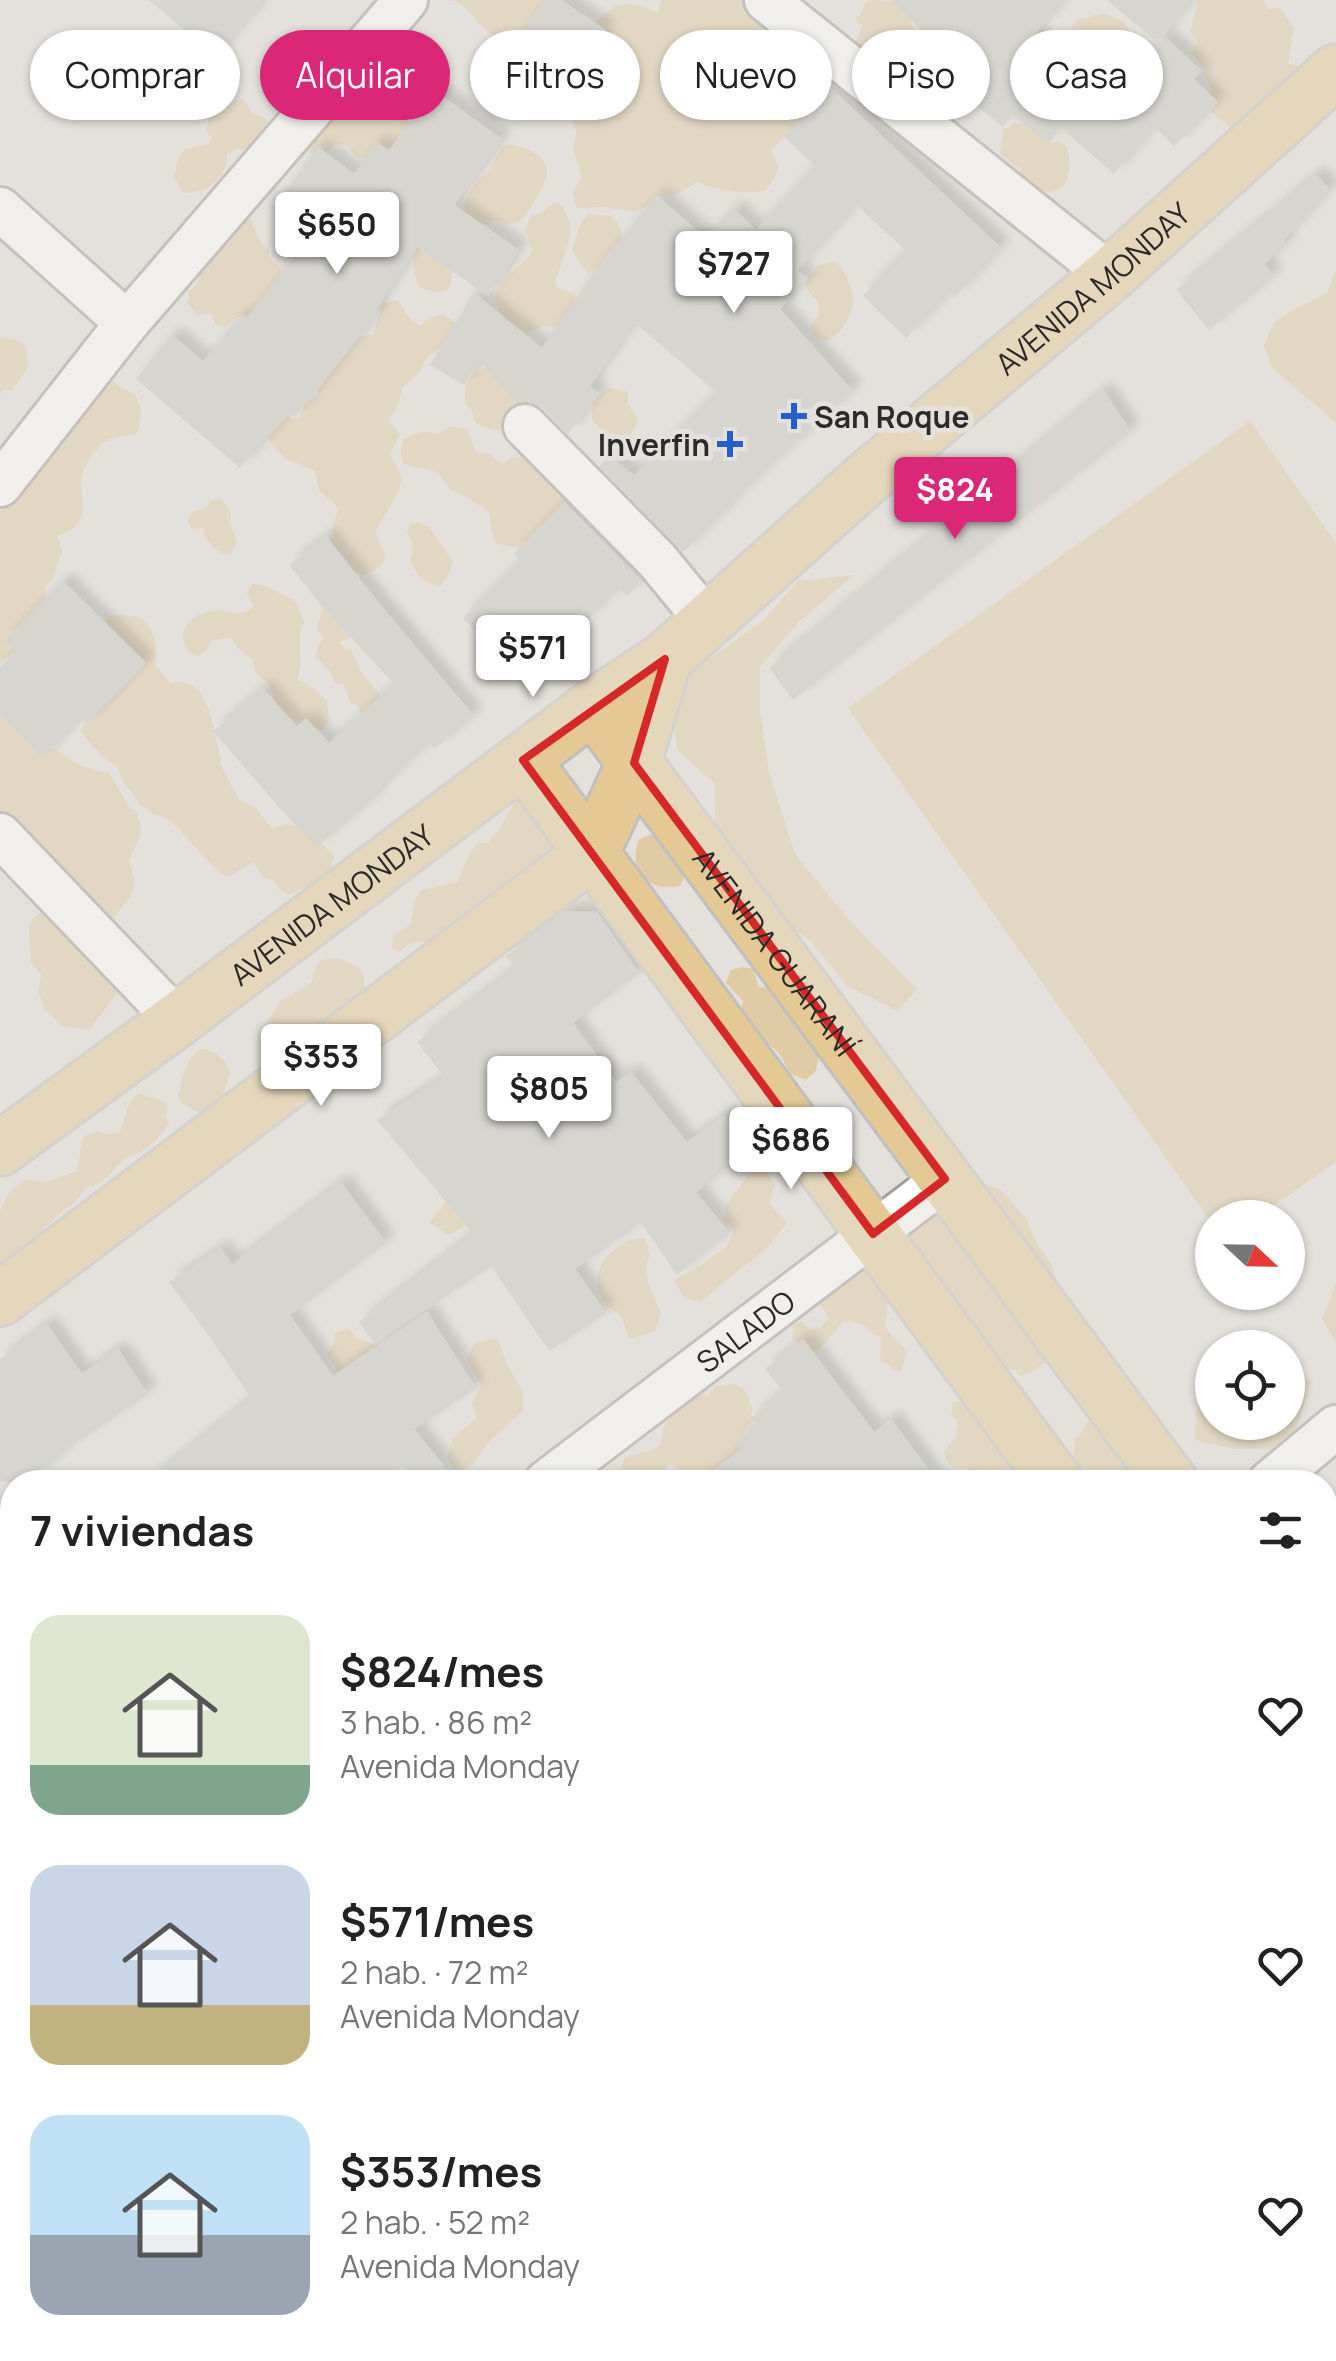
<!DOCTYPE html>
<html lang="es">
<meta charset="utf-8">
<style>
body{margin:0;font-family:Manrope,sans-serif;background:#f6f6f6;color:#222;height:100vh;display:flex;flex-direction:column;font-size:38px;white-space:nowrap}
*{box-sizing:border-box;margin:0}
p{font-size:32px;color:#767676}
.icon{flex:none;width:55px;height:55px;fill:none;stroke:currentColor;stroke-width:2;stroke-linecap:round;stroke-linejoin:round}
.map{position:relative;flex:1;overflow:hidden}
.side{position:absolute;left:0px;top:1470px;width:1338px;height:892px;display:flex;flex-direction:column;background:#fff;border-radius:40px 40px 0 0;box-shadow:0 2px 8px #0004}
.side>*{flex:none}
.guide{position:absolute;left:30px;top:30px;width:1278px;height:90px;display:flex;gap:20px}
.needle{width:65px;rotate:112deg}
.fabs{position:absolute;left:1195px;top:1200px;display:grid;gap:20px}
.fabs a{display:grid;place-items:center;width:110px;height:110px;border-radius:50%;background:#fff;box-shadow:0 2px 8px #0004;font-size:50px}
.price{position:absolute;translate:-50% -85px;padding:0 22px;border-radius:10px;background:#fff;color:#222;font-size:32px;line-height:65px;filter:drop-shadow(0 2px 5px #0008)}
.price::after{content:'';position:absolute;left:50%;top:60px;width:30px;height:22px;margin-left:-15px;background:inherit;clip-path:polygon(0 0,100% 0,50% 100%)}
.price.selected{background:#db2777;color:#fff}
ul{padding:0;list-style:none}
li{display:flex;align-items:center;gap:30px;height:250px;padding:0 30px}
li span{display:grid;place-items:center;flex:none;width:280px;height:200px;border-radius:30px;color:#555}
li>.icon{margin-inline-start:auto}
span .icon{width:120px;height:120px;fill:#fffc;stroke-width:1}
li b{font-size:42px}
h2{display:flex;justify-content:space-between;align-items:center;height:120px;padding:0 30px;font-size:42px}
.chip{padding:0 35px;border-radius:45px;background:#fff;box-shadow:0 2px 8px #0004;font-size:35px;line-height:90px}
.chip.selected{background:#db2777;color:#fff}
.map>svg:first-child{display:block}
.green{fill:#e1cba5}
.building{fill:#c8c5c0;filter:url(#shadow)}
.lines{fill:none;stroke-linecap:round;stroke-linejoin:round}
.minor-casing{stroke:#9f9c97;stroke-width:48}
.major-casing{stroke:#c0bfbf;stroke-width:58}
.minor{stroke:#fff;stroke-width:42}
.major{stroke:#e4c995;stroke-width:52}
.marked{fill:none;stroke:#d62828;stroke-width:8;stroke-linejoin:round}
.poi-dot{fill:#265ecb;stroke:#e4e1dc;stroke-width:4}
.labels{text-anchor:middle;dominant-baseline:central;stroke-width:10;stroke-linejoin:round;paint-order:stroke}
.street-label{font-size:30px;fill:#2c2b29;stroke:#e4e1dc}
.poi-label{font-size:30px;font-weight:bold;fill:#2c2b29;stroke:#e4e1dc;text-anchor:start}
</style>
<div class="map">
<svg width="1336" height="2361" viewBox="0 0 1336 2361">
<defs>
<filter id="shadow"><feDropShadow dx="9" dy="-9" stdDeviation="5" flood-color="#0004"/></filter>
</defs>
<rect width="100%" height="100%" fill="#e4e1dc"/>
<path class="green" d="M448,0h96l-24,35c-45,12 -40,-31 -72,-35z
M661,0h118l55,67c-9,43 -35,55 -63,83 12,19 7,24 -6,41 -25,3 -44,1 -68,-9l-21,13 -19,1 -8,9 -14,7 -31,-5 -28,1 -3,-17 9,-14 -9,-27 3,-18 -3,-9 16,-50 10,-19 -4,-31c21,-23 35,-23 63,-10z
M870,0c30,0 32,4 46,31 -12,19 4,32 -22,45l-13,-7 -4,-8 -10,5 -13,-22 9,-18 -6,-4 -1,-5 4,-1 5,-13z
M1198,0h66l4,9 12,-1 14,19 -6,37 9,1 3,14 -64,55c-11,-14 -19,-14 -30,-31l5,-18 -7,-9 1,-8 -14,-15 7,-11 -8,-11z
M1104,13l19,8 10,15 -3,14 -13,22 -18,4 -10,-8 5,16 -40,-33 5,-7 9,-1 4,-4 -2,-8 6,-11z
M238,99c11,2 10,7 14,15 11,0 16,7 22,14l-19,22 -20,-1 -8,5c1,22 -20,42 -44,38l-9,-15 4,-17 6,-10 26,-7 2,-5 -6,-7 5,-21 11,-10 9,3z
M382,101c15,3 21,8 27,21l-5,17 -8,2 -4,6 -8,1 -13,9h-15l-9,-12 -11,-1 -15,12 -16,-5 -12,1 48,-49c12,27 22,9 41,-2z
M1029,121l24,22 4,-2 10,5c3,13 5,35 -8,43 -7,5 -20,1 -27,2l-14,-13 3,-9 -8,-4 -13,-12 3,-24 7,-2 3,-5 9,1z
M510,144c32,8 48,19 28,51 -6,10 -11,20 -20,28h-11l-12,-3 -12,5 -29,40 -5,24 -13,4 -17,-6c-10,-19 -1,-31 -6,-49l49,-25 7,-19 9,-14 10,-8 14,-25z
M558,202c24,23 6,53 -3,80l2,6 18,6 1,14 -16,20 -18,-2 -17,8c-17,-12 -28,-17 -30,-39 4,-8 9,-16 16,-22 17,-15 28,-18 14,-43l6,-13c11,-3 16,-11 27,-15z
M248,209c5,15 8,31 21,41v8l11,9 5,15 -35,33c-12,0 -17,3 -24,12l-10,-2 -5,-12 -14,2 -10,-12 2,-11 9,-10v-8l-4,-8z
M588,214l23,2c17,18 12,26 -4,42 -7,8 -10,12 -20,15l-15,-22 9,-29z
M832,262l6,1c8,11 19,31 14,45 -5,19 -28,50 -42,20l8,-12v-14l-10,-11 -3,-9 14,-17z
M1336,270v153l-65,-56 -7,-22 10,-23 22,-14 30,-14z
M397,300l14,20 9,6 6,-6 17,-6 14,10v14l-30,19 -9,17 -16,14 -3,16 -10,16 11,15 -10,19 12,23 -3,14 -24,41c11,24 19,30 -11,43l-15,-6 -3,-8 -8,-2 -2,-10 -6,-8 8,-34 -19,-17 -4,-19 -31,-13 -22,-26 23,-23 6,10 8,-1c4,-12 8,-18 20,-22l-3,-18 43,-42 14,-1 9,-32z
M0,337l17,3 9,6 2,22 -16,22h-9l-3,4z
M494,364l35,34 -18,31c-15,2 -25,2 -37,-8l-2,-11 -6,-4c-4,-30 4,-31 28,-42z
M102,373c12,7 19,17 33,21 8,15 7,24 1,40 -8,2 -26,4 -32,8 -5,3 -7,8 -11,12 -6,8 -13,20 -12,30 2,25 8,41 -23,52l4,16 -10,28 -7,7 1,12 -36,36 5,17 -15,11v-152l19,-18z
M609,388l19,4v12l11,16c-7,15 -14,21 -30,21l-17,-22 1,-18z
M1250,421l86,122v619l-78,55 -46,1v5l-364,-515z
M452,426l16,4 8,23h12l15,11 7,-6 29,-3 33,39 -39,44 -16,10 -20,-4 -5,-8 -3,-24 -22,-15 -17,-7 -11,-17 -36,-9 -3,-12 3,-12c12,-7 20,-10 34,-6z
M221,498l10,14 -1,10 7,20 -6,12c-14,0 -20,-8 -28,-20l1,-6 -12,1 -4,-6 3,-10 15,-6 4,-7z
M418,522l11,5 24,34 -4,13 -8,12c-15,1 -24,-13 -31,-24l3,-16 -6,-14 3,-9z
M854,575l-55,47 -39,45v42l9,63 27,84 55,66 66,67 -19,22 -51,-25 -36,-44 -44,-33 -51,-56 -2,-70 -37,-33 -8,-59 37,-30 57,-40 35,-40z
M252,584l11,1 32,16 9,20c-9,23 1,39 -7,58l15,8 15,14 2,18 -6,11c-10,-3 -31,-11 -39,-16 -15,-12 -4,-28 -28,-39l-3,-15 -16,-13 -6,-9 -19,2 -4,8 -9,8 -10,-3c-3,-5 -6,-10 -6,-15 -1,-23 36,-34 52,-24l11,-2 7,-6 -6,-13z
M323,605l31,29 -15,9 6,6 6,1 10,22 18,21 2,11 -14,9 -6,-1 -5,-8h-5c-4,-7 -3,-14 -9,-20l-7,-1 -5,-12 -14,-13 1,-9 6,-11 -6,-9z
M121,615c6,1 12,0 18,3 17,8 18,30 16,47l16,18c39,-9 41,46 50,74l-1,7 19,35 17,9 16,21c25,-15 45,10 62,26l-4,21 -42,19 -8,-5 -6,-9 -11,-3 -9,-16 -26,15c-28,-13 -45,-59 -76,-63l-5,-6 -8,-3c-6,-13 -19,-24 -21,-37 -14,-10 -29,-23 -38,-38l9,-10 13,-93 6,-11z
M0,714c12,1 19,8 29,16 20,15 54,43 80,42l20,35 7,4c10,24 2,27 -7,50 14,35 -2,34 -17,61l-112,-87z
M516,800l15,4 39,56 -91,52h-9c-9,10 -20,21 -33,27 -16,8 -20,-4 -38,13l-7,-4 1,-12 18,-12 3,-23 7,-11 36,-8 13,-30 10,-10 8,2c3,-8 10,-10 13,-18 5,-10 9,-17 15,-26z
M652,834l17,9 18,26 -6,16c-16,6 -38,0 -44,-18 -3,-9 -1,-18 1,-27z
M54,908l56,64 7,22 -28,36 -26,-3 -19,-18 -6,-18 3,-16 -10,-13 -2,-37 6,-9z
M332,958l10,1c5,5 15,5 19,11 7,10 3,29 -4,38 -6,8 -49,31 -60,39l-14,-7 -17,-16 15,-24c12,-4 21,-12 31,-18l2,-12 7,-10z
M742,967l11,2 6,18 12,1 30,34v14l13,3 5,16 -3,16 -10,9 -17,-7c-2,-5 -4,-10 -7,-15 -13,-20 -45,-29 -39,-57l-17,-18 5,-13z
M202,1049c15,2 22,11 29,24 -5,8 -5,15 -8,23 -12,25 -32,18 -45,1 3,-16 7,-41 24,-48z
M139,1093l18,6 11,6 -2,12 3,5c-6,12 -16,23 -28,30 -5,2 -11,3 -15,6 -15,11 -20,27 -39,29l-13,16 -10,7 -29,27 -18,31 -17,8v-66l9,-17 16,-14 22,3 30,-11 6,-34 14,-6 9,3 13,-2c9,-14 4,-28 20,-39z
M760,1159l15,27 -6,17 18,20 -20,25 -67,54 -16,-5 -10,-17 26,-14 27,-20 7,-16 -10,-11 2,-14z
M970,1180l30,9 27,30 10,25 15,21 12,43 -15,52 -15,11 -13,5 -7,-6 -24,-1 -88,-116 10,-54z
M453,1195l19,28 -24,12 -19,-13z
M630,1239h15l5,16c-9,19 2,39 11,57l-6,20 -25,7c-3,-7 -6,-17 -10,-23 -4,-4 -9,-6 -13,-10 -22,-29 -3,-53 23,-67z
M862,1268c27,5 28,36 23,58 6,11 16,16 22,27l-6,18 -3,1 -18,-12 1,-23c-17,-6 -12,-15 -37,-16l-25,29 -10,2 -17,-15 2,-13 8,-3 8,8 10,-1 8,-10 -2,-6 -15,-17 26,-6 8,-15z
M1336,1283v59l-14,-23z
M349,1328l7,10 26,9 -41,35 -5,-15 -9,-12 7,-13 1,-9z
M497,1338l11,29 15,25v19l-35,31 -15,23 -17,7 -9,-15 6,-19 23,-20 -4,-15 9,-18 -14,-26 7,-16z
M1288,1366l23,16 -14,46 -26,21h-38l-38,-9 1,-29 16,-31v42h76z
M735,1384l10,6 8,20 -2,3 2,8 -8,7v6l-6,10 17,22 -6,15 -65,1 -6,-14 -9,-4 -19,18h-25c-6,-8 -6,-16 -1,-25l29,-8 7,-6 3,-17 24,-37 20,7 6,-10z
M963,1399l52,63 -17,16 1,4h-22l1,-8 -12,-6h-12l-7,-6 -3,-10 12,-16 2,-14 -7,-7 2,-12z
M1095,1420l90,62h-108l-8,-14 5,-14v-15l6,-4 7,-12z
M12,1632v49l-12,17v-59z
M1325,1679l11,10v156l-6,-4 1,-18 -6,-6z
M1325,1930l11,7v87l-5,5 -6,-3z
M1336,2135v103l-11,-2v-78l3,-4 -1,-9z
M0,2137h7l5,4v62l-8,10h-4z
M0,2230l2,7 10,1v28l-12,5z
M1325,2322l11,11v28h-83l-2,-3 5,-8h69z
M60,2350h31l19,11h-39z
M172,2350h98l-19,2 -6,9h-106l7,-5 8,1z
M313,2350h132l7,11h-154z
M467,2350h54v11h-49z"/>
<path class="building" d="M149,0h115l-48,57z
M544,0h17l46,31 -33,47 -57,-39z
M891,0h173l-30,35 65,52 3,-3 7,7 56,-54 37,34 -8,8 24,23 -44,44 -19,-19 -41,47 -53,-46 -12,15 -37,-28 -9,12 -61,-49 -27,-27 14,-13z
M1107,0h86l-36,42z
M830,87l171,161 -46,49 -5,-5 -44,46 -43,-42 42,-46 -49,-45 -59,65 11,10 -28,29 73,82 -125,114 1,2 -46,45 -84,-86 10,-10 25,20 82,-84 -82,-70 -44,64 9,8 -31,40 -26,-26 -11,-6 -15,1 -36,-42 -16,24 -34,-20 44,-72 68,55 58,-84 57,-68 49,42 28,-29 22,21 59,-64 -31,-29z
M432,89l70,50 -48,66 65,45 -31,46 -71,-49 -41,62 3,2 -56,72 -28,34 -5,-5 -50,56 -104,-89 36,-44 31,26 39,-46 4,4 65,-84 -37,-28 44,-60 36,27 23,-32 12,9z
M1316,175l14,14 -47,52 3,4 -22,19 10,12 -65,54 -33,-40z
M1103,390l28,41 -338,269 -24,-32z
M564,502l78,79 -15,15 -9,-9 -33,35 -5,-5 -58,59 -59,-58 58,-58 -7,-7z
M326,536l56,71 92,109 -40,33 -5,-7 -54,51 2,2 -60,52 -33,-34 -71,-82 50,-43 34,39 9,-9 23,25 65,-59 -73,-79 -32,-40z
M63,581l83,82 -60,61 -6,-6 -37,40 -43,-44v-47l15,-16 -10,-10z
M565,911l32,1 42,61 -66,50 43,59 15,-10 56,70 38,-27 24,37 -53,40 33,41 -52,42 -36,-52 -66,46 31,44 -57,38 -58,-85 -117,77 -15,-21 114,-88 -96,-114 67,-43 -27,-35 99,-74 -10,-12z
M341,1182l45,61 -96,72 43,61 94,-64 49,76 -62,41 43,53h-43l-12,-16 -21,16h-235l105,-84 -39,-58 -43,-58 52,-34 11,16z
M47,1324l35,50 36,-25 30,45 -92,63 2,2 -32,23h-26v-123z
M803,1339l71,93 17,-13 47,63h-239l43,-34 -6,-7 20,-15 -5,-8 32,-26 -18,-23z"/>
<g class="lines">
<g class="minor-casing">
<g id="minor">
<path d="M766,0l344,275"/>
<path d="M0,209l127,114"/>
<path d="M525,426l132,134 50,61"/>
<path d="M0,485l127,-162 279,-323"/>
<path d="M0,835l177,185"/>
<path id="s1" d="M546,1482l399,-303"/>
<path d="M1270,1482l66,-55"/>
<path d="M0,1749l12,16"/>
<path d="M1325,2276l11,-9"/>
<path d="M404,2350l7,11"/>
<path d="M320,2361l15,-11"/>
<path d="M1214,2361l14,-11"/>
</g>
</g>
<g class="major-casing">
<g id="major">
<path id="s2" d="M593,707l578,775"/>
<path d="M523,760l533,722"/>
<path id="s3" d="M0,1149l177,-129 416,-313 72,-48 201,-180 244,-204 226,-204"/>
<path d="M0,1299l592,-446 42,-90 31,-104"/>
<path d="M1325,1689l11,15"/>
<path d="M1325,1848l11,15"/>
</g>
</g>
<use href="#minor" class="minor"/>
<use href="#major" class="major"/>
</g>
<path d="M0 0H1336V2361H0ZM665,659l-31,104 311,416 -72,55 -350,-474z" fill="#e4e1dc" fill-opacity=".55" fill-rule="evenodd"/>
<path class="marked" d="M665,659l-31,104 311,416 -72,55 -350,-474z"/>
<g class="poi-dot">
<path d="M789 401h10v10h10v10h-10v10h-10v-10h-10v-10h10z"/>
<path d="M725 429h10v10h10v10h-10v10h-10v-10h-10v-10h10z"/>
</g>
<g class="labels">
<g class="street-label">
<text stroke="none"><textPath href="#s3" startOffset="1392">AVENIDA MONDAY</textPath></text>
<text stroke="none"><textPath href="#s3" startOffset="412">AVENIDA MONDAY</textPath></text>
<text stroke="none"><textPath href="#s2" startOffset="305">AVENIDA GUARANÍ</textPath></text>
<text stroke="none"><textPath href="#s1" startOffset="250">SALADO</textPath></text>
</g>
<g class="poi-label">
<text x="814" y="416">San Roque</text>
<text x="710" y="444" text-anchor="end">Inverfin</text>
</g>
</g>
</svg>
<div class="fabs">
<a><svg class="needle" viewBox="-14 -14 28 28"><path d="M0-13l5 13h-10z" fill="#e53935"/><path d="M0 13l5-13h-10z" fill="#767676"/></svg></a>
<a><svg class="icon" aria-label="locate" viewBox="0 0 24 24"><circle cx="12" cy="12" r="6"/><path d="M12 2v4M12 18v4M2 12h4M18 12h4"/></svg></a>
</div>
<b class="price" style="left:337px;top:277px">$650</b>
<b class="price" style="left:734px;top:316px">$727</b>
<b class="price selected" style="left:955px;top:542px">$824</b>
<b class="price" style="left:533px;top:700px">$571</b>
<b class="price" style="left:321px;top:1109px">$353</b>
<b class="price" style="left:549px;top:1141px">$805</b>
<b class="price" style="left:791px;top:1192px">$686</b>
<div class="guide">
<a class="chip">Comprar</a>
<a class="chip selected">Alquilar</a>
<a class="chip">Filtros</a>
<a class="chip">Nuevo</a>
<a class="chip">Piso</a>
<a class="chip">Casa</a>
</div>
<section class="side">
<h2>7 viviendas<svg class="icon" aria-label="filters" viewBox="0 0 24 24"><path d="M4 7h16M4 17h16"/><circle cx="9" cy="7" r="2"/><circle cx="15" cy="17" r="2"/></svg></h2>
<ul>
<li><span style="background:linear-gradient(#dfe7d0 75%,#7fa58c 0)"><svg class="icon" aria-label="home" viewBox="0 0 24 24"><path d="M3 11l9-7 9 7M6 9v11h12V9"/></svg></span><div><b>$824/mes</b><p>3 hab. · 86 m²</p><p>Avenida Monday</p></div><svg class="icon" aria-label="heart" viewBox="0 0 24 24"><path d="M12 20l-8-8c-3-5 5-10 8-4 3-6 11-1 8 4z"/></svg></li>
<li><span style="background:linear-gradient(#c9d6e8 70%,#c2b280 0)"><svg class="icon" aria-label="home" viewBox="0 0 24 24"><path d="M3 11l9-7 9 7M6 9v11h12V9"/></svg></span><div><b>$571/mes</b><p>2 hab. · 72 m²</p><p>Avenida Monday</p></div><svg class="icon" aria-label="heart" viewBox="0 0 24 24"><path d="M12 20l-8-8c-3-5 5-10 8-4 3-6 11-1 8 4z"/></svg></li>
<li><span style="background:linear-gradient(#bfe0f5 60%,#9aa5b1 0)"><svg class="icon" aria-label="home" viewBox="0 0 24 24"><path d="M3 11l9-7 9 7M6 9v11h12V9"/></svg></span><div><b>$353/mes</b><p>2 hab. · 52 m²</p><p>Avenida Monday</p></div><svg class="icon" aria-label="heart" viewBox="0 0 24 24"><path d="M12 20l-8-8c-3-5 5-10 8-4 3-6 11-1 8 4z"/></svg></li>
</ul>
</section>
</div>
